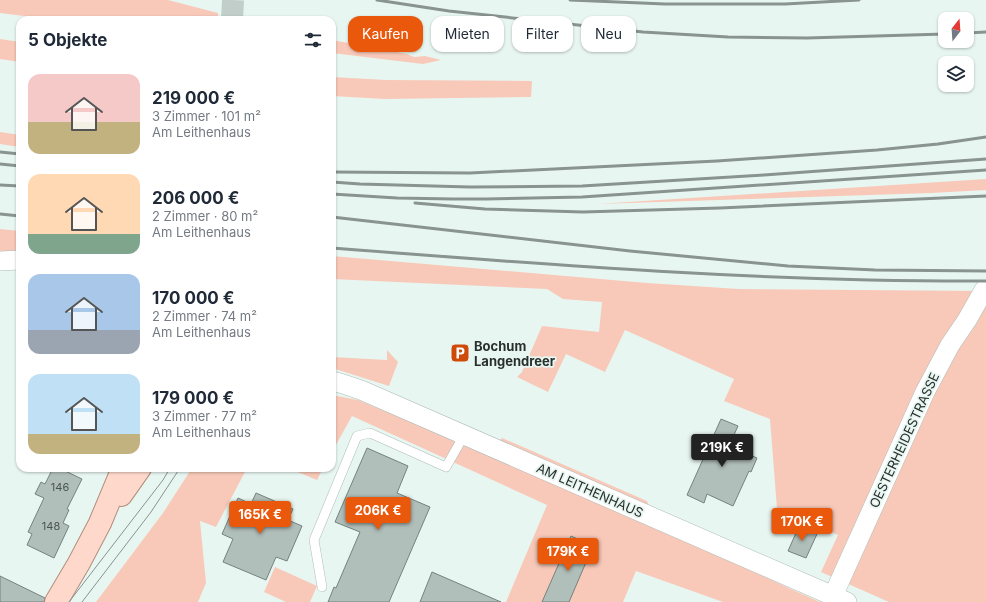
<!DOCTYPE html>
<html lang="de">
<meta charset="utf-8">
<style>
body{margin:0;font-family:Inter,sans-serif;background:#f6f6f7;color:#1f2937;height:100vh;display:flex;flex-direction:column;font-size:15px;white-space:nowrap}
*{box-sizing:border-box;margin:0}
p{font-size:13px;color:#747a83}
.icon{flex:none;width:22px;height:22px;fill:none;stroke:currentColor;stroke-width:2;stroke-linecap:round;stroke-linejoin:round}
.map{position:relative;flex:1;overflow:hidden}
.side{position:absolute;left:16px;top:16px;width:320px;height:456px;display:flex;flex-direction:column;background:#fff;border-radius:12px;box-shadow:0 1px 3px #0004}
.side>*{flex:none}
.top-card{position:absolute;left:348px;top:16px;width:380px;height:36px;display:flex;gap:8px}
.needle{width:26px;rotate:17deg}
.fabs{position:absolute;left:938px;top:12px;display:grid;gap:8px}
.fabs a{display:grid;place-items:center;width:36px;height:36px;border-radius:8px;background:#fff;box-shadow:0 1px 3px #0004;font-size:20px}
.price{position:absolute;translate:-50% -34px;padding:0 9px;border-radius:4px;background:#ea580c;color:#fff;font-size:13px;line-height:26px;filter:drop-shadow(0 1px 2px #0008)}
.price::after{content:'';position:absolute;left:50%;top:24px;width:12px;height:9px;margin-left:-6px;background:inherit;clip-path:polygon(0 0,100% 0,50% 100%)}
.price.current{background:#222;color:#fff}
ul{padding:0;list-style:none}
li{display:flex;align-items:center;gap:12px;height:100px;padding:0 12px}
li span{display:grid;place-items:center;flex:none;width:112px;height:80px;border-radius:12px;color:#555}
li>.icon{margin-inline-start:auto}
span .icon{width:48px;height:48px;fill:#fffc;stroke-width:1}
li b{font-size:17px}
h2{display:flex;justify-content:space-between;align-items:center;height:48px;padding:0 12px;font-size:17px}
.chip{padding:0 14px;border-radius:12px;background:#fff;box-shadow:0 1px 3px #0004;font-size:14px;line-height:36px}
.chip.current{background:#ea580c;color:#fff}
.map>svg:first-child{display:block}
.green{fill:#f8c9b9}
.building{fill:#b1bfba;stroke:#75827d}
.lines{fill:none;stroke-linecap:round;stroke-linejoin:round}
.primary-tunnel{stroke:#c2ceca;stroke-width:22;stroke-dasharray:22 11;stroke-linecap:butt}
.lane-casing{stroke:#afbcb7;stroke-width:10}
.street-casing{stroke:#afbcb7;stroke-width:20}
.primary-casing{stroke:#b38d7d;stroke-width:24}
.lane{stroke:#fff;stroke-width:9}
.street{stroke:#fff;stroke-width:19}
.primary{stroke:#fed9cb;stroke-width:22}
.tram{stroke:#899390;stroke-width:1}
.rail{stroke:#899390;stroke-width:3}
.labels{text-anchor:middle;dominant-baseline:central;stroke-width:3.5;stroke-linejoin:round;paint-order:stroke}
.number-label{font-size:11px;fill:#4b5350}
.poi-label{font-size:13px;font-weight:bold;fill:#292f2d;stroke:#e8f6f1;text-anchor:start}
.street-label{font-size:13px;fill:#292f2d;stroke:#e8f6f1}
</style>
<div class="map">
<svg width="986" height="602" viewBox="0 0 986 602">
<rect width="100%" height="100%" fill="#e8f6f1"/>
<path class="green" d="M0,0h168l50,13v6l18,1h-180l-56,-7z
M0,39l20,3v20l-20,-3z
M332,40l75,14 7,3 11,-1 16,4 -18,4 -91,-11z
M332,77l54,3 146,1 -1,16 -146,2 -53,-3z
M0,132l20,3v12l-20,-3z
M986,179v11l-55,3 -334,11z
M0,229l20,2v22h-20z
M332,256l315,27 92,6 247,2v311h-97l-68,-30 17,-37 -61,-26 -7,-90 -46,-18 10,-22 -109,-49 -20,42 -39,-18 -18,38 -31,-15 5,-5 20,-46 57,6 3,-30 -39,-3 -16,-10 -215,-10z
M387,350l11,12 -9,24 -57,-18v-11l55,3z
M332,395l26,5c108,45 216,88 323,137 46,21 92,45 139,65h-97l-87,-31 -13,31h-117l41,-97 -195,-89 -20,36z
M502,438l145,63 2,4 -2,3 -148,-67z
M192,468h55l-31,59 -16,-6 6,62 -8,19h-102l67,-89z
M288,468h35l-6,12z
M275,567l42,19 -7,16h-24l-22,-10z"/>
<path class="building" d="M721,419l17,7 -9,20 28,12 -6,14 -2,-1 -16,35 -26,-12 -3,9 -17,-8z
M367,448l41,18 -11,27 33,14 -41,95h-61l6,-15 2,1 24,-56 -25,-10z
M53,468h6l23,11 -15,30 2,1 -6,13 6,3 -15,32 -27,-13 5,-11 -4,-2 16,-34 -9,-4 6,-12 4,2z
M256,493l37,16 -5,11 14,6 -15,35 -11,-4 -10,23 -43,-18 10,-23 -11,-5 16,-36 13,6z
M799,526l18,8 -11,24 -18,-7z
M571,536l22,10 -24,56h-27z
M432,572l69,30h-81z
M0,576l45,22 -1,4h-44z"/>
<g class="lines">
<path class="primary-tunnel" d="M232,20l1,-20"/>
<g class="lane-casing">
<path id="lane" d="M322,587l-8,-47 43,-104 13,-3 76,34 12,-21 6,-11"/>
</g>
<g class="street-casing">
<path id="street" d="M0,261l20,-1
M332,381l8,2 21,7 486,212
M833,596l92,-204 25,-47 17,-25 17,-30"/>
</g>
<g class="primary-casing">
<path id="primary" d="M121,495l19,-27
M56,602l23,-39 21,-40 23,-55"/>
</g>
<use href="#lane" class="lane"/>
<use href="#street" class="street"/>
<use href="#primary" class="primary"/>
<path class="tram" d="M69,602l94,-122 7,-12
M82,602l69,-90 29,-44"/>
<path class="rail" d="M377,0l72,11 194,21 85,5 79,1 138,-4
M570,0l95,4h120l74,-4
M967,33l19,-1
M0,152l20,2
M0,164l20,2
M332,172l138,1 247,-12 160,-11 61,-6 48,-7
M332,182l28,2 110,3 112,-1 182,-11 222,-16
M0,185l20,1
M332,194l65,4 56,1h33l96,-2 404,-27
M415,203l70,6 98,3 137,-4 266,-12
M0,214l20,2
M332,217l298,34 158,15 87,4 111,1
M332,248c218,17 436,34 654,33"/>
</g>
<defs>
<g id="parking-square" transform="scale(1)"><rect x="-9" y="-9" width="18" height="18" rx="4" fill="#cf4a09" stroke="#e8f6f1"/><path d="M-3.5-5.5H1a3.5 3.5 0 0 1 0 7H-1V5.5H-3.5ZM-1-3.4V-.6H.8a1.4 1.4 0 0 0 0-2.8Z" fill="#fff"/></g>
</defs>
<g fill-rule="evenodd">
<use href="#parking-square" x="460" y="353"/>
</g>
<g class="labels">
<g class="number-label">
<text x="60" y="487">146</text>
<text x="51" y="526">148</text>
</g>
<g class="poi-label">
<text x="474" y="346">Bochum<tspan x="474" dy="15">Langendreer</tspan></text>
</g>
<g class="street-label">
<text transform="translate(904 440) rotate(-65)">OESTERHEIDESTRASSE</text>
<text transform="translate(590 490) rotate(24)">AM LEITHENHAUS</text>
</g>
</g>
</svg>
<div class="fabs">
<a><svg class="needle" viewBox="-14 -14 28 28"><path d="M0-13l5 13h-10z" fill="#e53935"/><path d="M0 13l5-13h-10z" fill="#747a83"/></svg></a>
<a><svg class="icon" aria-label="layers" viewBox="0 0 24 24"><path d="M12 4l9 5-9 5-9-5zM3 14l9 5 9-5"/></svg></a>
</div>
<b class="price current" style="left:722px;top:468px">219K €</b>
<b class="price" style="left:378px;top:531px">206K €</b>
<b class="price" style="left:260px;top:535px">165K €</b>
<b class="price" style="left:802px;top:542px">170K €</b>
<b class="price" style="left:568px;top:572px">179K €</b>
<div class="top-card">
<a class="chip current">Kaufen</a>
<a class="chip">Mieten</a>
<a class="chip">Filter</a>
<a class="chip">Neu</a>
</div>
<section class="side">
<h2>5 Objekte<svg class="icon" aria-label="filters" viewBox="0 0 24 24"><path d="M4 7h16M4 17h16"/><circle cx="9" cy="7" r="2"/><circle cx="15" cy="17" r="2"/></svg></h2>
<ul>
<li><span style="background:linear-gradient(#f6c9c9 60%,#c2b280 0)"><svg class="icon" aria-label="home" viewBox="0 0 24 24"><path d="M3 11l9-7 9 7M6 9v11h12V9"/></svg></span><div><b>219 000 €</b><p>3 Zimmer · 101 m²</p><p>Am Leithenhaus</p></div></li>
<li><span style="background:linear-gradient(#ffd9b3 75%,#7fa58c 0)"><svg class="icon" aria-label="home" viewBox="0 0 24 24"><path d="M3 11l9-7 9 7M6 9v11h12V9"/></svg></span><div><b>206 000 €</b><p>2 Zimmer · 80 m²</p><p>Am Leithenhaus</p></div></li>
<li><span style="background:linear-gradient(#a9c7e8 70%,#9aa5b1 0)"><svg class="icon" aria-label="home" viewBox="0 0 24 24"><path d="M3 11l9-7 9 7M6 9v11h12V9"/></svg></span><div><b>170 000 €</b><p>2 Zimmer · 74 m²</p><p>Am Leithenhaus</p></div></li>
<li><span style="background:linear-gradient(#bfe0f5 75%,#c2b280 0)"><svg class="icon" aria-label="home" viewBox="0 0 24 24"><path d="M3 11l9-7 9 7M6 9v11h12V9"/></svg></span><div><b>179 000 €</b><p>3 Zimmer · 77 m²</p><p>Am Leithenhaus</p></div></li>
</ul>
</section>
</div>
